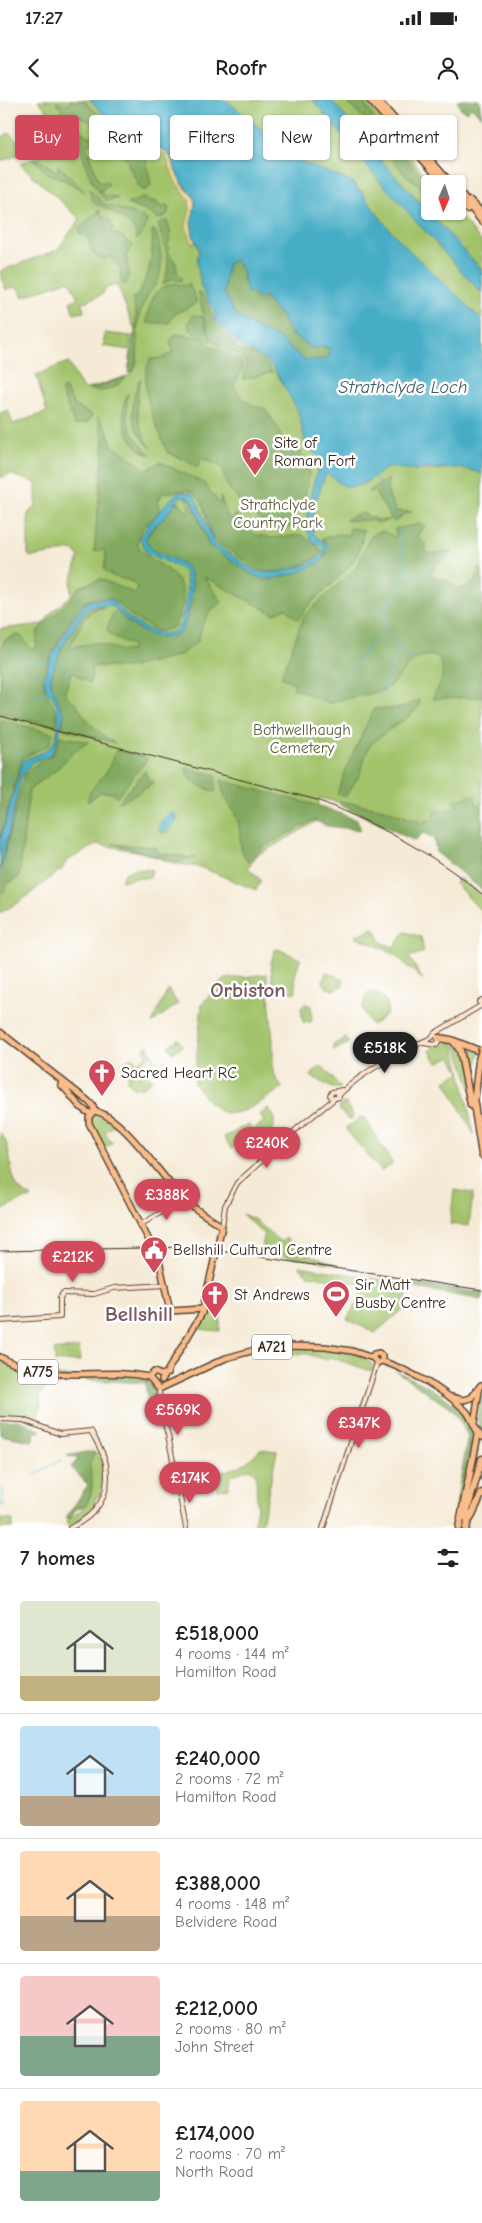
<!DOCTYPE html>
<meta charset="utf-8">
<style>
body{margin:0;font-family:"Comic Neue",sans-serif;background:#f6f6f6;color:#222;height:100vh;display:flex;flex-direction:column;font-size:19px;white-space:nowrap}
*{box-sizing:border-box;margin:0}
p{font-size:16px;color:#767676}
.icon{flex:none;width:28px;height:28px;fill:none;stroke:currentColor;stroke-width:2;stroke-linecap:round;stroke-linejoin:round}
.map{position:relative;height:1428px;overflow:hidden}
.side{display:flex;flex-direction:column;background:#fff;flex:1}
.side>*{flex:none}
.banner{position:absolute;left:15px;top:15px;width:452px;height:45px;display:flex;gap:10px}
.needle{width:32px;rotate:183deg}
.controls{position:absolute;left:421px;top:75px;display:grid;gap:10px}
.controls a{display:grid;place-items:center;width:45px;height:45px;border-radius:5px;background:#fff;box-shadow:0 1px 4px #0004;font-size:25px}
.price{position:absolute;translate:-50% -42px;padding:0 11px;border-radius:18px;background:#d1495b;color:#fff;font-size:16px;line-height:32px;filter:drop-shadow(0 1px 2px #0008)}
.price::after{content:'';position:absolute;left:50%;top:30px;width:15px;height:11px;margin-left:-8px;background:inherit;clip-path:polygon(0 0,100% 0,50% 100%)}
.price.active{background:#222;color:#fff}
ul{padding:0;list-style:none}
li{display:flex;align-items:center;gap:15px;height:125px;padding:0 20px}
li+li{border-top:1px solid #e0e0e0}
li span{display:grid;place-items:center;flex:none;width:140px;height:100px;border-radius:5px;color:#555}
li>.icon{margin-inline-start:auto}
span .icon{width:60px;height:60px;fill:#fffc;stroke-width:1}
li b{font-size:21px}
h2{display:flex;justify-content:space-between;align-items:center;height:60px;padding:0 20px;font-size:21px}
.pill{padding:0 18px;border-radius:5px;background:#fff;box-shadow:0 1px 4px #0004;font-size:18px;line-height:45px}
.pill.active{background:#d1495b;color:#fff}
.status{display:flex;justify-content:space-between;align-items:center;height:35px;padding:0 25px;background:#fff;direction:ltr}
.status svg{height:14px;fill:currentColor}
header{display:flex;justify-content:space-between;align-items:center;height:65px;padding:0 20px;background:#fff;font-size:22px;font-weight:700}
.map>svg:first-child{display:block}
.green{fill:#a2c36b;stroke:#6e7644}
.forest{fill:#81a95f;stroke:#5e6a3e}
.sand{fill:#eeda9e;stroke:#94825e}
.water{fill:#47adc7;stroke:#416c72;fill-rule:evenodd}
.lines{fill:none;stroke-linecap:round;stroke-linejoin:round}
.stream{stroke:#47adc7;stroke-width:1}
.secondary-casing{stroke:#574739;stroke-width:6}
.primary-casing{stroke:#574739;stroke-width:8}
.highway-casing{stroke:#574739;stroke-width:9}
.secondary{stroke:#fde4d0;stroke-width:4}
.primary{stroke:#f9bc8a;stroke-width:5}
.highway{stroke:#f9bc8a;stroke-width:6}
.rail{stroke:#3b2a1e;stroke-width:1}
.highway-bridge-casing{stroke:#574739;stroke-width:9;stroke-linecap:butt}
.highway-bridge{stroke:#f9bc8a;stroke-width:6}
.labels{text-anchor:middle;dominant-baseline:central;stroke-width:5;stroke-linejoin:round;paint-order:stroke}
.shield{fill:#fff;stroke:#766a62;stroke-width:1}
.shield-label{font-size:15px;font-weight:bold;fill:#3b2a1e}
.poi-label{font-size:16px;fill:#3b2a1e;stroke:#fff;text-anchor:start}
.park-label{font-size:16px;fill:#5f6039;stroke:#fff}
.water-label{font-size:18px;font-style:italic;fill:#405e62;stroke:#fff}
.district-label{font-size:21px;font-weight:bold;fill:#7a565f;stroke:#fff}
</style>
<div class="status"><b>17:27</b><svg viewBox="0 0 49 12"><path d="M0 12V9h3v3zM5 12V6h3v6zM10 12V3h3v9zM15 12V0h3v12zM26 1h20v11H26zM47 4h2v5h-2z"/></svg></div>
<header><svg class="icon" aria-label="back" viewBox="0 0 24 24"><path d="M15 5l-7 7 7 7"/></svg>Roofr<svg class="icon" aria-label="person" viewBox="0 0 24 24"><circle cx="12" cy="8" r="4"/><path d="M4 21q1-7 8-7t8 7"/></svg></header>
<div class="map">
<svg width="482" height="1428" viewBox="0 0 482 1428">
<rect width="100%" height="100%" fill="#fff"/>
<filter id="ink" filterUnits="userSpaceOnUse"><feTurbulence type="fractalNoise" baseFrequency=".02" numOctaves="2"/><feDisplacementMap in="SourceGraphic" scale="10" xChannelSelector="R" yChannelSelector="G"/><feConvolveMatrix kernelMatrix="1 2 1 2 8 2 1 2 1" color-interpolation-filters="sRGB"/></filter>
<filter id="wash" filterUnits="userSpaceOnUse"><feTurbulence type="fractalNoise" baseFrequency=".0096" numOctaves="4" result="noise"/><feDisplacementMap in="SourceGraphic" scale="20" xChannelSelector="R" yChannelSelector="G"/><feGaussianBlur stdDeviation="1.12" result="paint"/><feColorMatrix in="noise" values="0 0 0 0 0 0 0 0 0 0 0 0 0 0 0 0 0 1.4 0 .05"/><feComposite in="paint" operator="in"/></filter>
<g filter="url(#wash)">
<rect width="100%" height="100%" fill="#f5ead5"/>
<path class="green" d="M38,0h327l67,84h-2v27h26l26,31v625l-4,-9 -65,-39 -94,-21 -2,23 -61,35 -8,12 13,12 -5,10 -56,-23 -24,-3 -36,-12 -43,-8 -30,17 -5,8 -40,31 -22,13v-284l43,-5 10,-13 18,-15v-13l8,-26 -6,-7 -41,7 -4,-2v-42l8,-7v-23l-26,-9 -10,4v-65l8,-3 5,14 34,-12 -11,-37 32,-13 14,26 5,1 43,-14 5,-44 -18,-47 -12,5 -2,5 -21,9 2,9 -10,2 -4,-12 8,-4 -9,-18 -46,17 -5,-9 -4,-1 -8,3 -6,-19 57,-21 23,-31 -60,-55 54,-21z
M9,33l21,19 -30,9v-23z
M105,233l26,3 -2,14 -26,-4z
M136,769l16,1 -2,8h-13l-15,3c-2,-7 7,-11 14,-12z
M459,778l23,17v17l-27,-29z
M374,828l8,15 12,4 11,-15 16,5 3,15 -15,5 14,23 -29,-26 -39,-18z
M278,849l22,10 -5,17 1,16 -23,1 -2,-31 4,-12z
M326,872l18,8 -2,6 -8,4 -7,-2 -4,-6z
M267,874l6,68v30l9,16c-18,11 -47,37 -68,19 -8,-6 -13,-16 -20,-24l8,-78 13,-18 11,-8z
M168,889l10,15 -26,19 14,-30z
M371,892c11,3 19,9 16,22l-13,10h-3l-9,-15 5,-15z
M305,904l6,2 1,14 -2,3 -7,-1 -2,-14z
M345,938l4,5 -15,8 -1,-6z
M178,939l5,7 -10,7 -5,-7z
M454,942l20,92 -29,-53 15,-9 -9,-16 -11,6 -4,-1 -6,-10 3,-4z
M148,946l7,13 -2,1 -3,-4 -8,5 -1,4 11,15 -12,9 -3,-2 -3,2 -8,-10 3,-2 -7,-13 10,-7 5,5 10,-7 -3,-7z
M457,946l23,5 -8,40z
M320,967l4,1 17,20h-9l-20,-11 -1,-2z
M342,1003h4l7,11 -1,5 -5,-1 -8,-9z
M268,1008l6,8v12l-16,12 -3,-4 -11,7 -7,-13 12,-6 3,6 12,-8 -4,-7z
M96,1013l19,12 -10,7 7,11 -7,6 -14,-28 1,-5z
M361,1017l4,2 27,43v3l-11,6 -34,-40v-4z
M236,1031l6,12 -11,6 -7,-12z
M0,1032c16,16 4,60 32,64l-2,3h-7l-23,13z
M454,1090l19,3 -4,33 -19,-2z
M242,1114l12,5 27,23 5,-4 11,12 38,14 -73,-12 2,-18z
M299,1166l110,18 -4,23 -30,26 -28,-14 17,-29 -6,-6 -50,-9z
M220,1211v20l-23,-2 9,-17z
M79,1248l1,13 -25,1 -1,-12z
M288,1248c22,0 73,-2 85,18l-2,5 -41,-14 -3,3 -23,-7 -31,6 -8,-6v-3z
M0,1258l28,15 17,4 -1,15 -4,3 1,9 -4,17 -3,2 -13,-6h-21z
M260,1349l17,2 -16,77h-8l4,-22 -1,-32 -7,-5 -19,7 -2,12 -11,2 -1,-12 -14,-1 -8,11 -2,-9 -13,1 -3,-17c34,10 59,16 84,-14z
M96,1352l3,1 5,15 -4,29 -3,-1 -3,7 3,2 -5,7 -24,14 -2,-4c6,-6 17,-12 21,-18 11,-20 -2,-35 4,-46 1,-2 3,-4 5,-6z
M0,1419l13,1 -1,8h-12z"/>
<path class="forest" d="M70,0h13l30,28 27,17 5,6 6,35 -6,4 -5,-1 -20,-42 -9,-12 -11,9 -6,-2 -8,3 11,33 4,4h6l2,4 -9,4 5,5 13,3 -10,3c-19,-10 -27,-53 -33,-74l14,10 9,-5 -7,-10 -12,-6 -4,-5 -4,-1 -2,9 -13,-16 14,1z
M344,0l18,1 27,39 41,44v18l-13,-19 -14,-10 -17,-23 -12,-9 -6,-8 -3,-14z
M457,0h22l3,18 -11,-11 -4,5 -7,-4z
M34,60h5l19,12v-7l27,27 -21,-12 -17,-7z
M89,89l16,15 39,13 3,4 -3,10 -7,8c-1,-17 -23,-24 -35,-33l-5,-1 -5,-5z
M142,98l15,4 3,5 6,-1 3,2 -2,7 -9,4 -10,-7 -21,-8z
M99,110l4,7 6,2 5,9 -4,5 9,1 14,12 -7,10 3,17 -3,11h-4l-2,-10 1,-5 -11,-13 -8,3c-13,-5 -10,-14 -16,-24h-5l-2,-3 1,-5 4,-1c4,-8 10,-9 15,-16z
M162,121h5l4,13 -3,10 1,10 7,9 2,12 4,3 -1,3 -9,-2 -9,5 4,-11 1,-14 -10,-35z
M154,129c4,6 4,12 6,19 6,41 -13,36 -21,69 -4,18 2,36 -5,54l-6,2 5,-38 3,-3v-19l-4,-16 3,1c14,-18 19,-45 17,-68z
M235,159l7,11 1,10 27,23 12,14 9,18 21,13 14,-1 5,3 -4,10h-22l-28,-23 -18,-7 -24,-16 -11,-22 3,-27z
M173,183l13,3 3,-2 7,14v5l-21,11 -6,9h-22c0,-12 4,-26 14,-35 3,-2 8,-3 12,-5z
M198,191c12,9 12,24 19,35 5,7 17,13 17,21l2,-1 1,3c13,3 29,10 35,23l-29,8c0,-4 3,-9 3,-14 -1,-14 -22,-15 -30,-23 -11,-10 -14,-39 -18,-52z
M194,215l8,1 9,25 -21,-11 -2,-8z
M176,234l26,4 10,8 28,14 3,8 -9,17c7,14 16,21 31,24l13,19 6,17 16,6 10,17 -7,40 -5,-2 -9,5v6l8,3 -4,7h-11l-6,4c-17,-12 -56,-41 -53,-63l-22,-10 -3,9 -31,-15c-11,-30 -30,-62 -17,-93l12,-1 11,-6 -3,-11z
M126,277c-10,11 -21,17 -37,12z
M141,279c-7,27 -5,45 10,69 -22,-21 -22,-41 -12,-68z
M65,288l9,17 18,10 -4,7 -13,3 -13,-32v-4z
M128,293c-4,33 2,38 22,62 -23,-9 -34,-41 -22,-62z
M98,317l8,10 7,20 11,5 22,18 14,-8 44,21 15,20h2l-1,-6c6,8 3,18 13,23l2,-6 19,20 18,4 30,-3 20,15c-5,9 -13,11 -21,15 -30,13 -43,7 -67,-12 -6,-5 -15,-7 -19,-13 -10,-12 -7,-36 -20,-46 -12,-9 -21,1 -32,-2l-5,10 1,9 -17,18 -5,13c4,19 45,24 46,55 0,10 -5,21 -8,30l-14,4 -5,-1c-8,-5 -19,-9 -26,-15 -7,-5 -12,-15 -21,-17 -6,-1 -16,0 -22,3 -16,9 -45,65 -43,83 1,15 18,26 11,42l-55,-13v-61l4,-11 11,-6 6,1 10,13h5l2,-19 30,-28 11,-15 22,-8 33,14 4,-4c-6,-14 -26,-7 -34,-20l2,-12 -2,-7 -10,2 10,-110z
M388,379l-1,12 9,20 16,1 -8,2 -8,7h-3l-19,-30 -6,1z
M190,397l19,48 47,31 15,3 27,-6 28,-17v-13l-4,-4 15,-5 12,1 1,-7 13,2c-1,43 -45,57 -65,90l-12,-12 -12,6 -70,-37 18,25 -12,10 -8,14 -4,15 -18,14 -52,13 -33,-2 -4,3 1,7 -2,7 -18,-11 -7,20c3,7 9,9 13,15 10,16 21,26 37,36l-52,-14c2,-21 -8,-29 -12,-48 -3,-14 27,-64 37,-74h18l-14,4 -9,9 -13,27 27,-4 27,8 8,-1 1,-4c-8,-6 -21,-7 -26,-16l6,-17 4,-2c4,3 6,8 11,11 21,16 31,16 55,8 5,-17 13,-39 7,-57 -7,-18 -42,-15 -44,-35l28,-35 5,-1 9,11 1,-1 -2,-13z
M363,413l13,7h14l-10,3 -11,-3 -23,1 2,-3z
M421,424l4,2 -8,10 8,8 2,9 26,-1 -18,14 -4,10 15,4 12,9c15,-3 19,-6 22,-21l2,4v125l-50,2c9,-15 15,-26 6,-42 -31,-8 -32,21 -54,32 -12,7 -46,8 -52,15l-39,-16 2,-4 -14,-7 23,-61 53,-49 12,-28 5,-6 9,-2 13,7 -1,-9z
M419,600v7l-9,9 -23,15 -18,15 -10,30 -13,20 -9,-2 11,-30 26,-55 27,-1z
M0,620l53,13 -4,12 -27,13 -22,80z
M60,636l28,6 -14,10 -18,18 -27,20 -10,87 -13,8 -2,7h-4v-21l24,-95c15,-21 30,-10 36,-40z
M116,650l32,8 -31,39 -3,-4 -14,-1 -12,10c-2,-11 12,-21 18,-30 4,-6 7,-15 10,-22z
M185,668l31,7 -1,17 -23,-10z
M145,671l4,10 5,1c-3,4 -31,20 -36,20z
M221,680l102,27 34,13 4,10 -34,-4 -13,-6 -50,26 -16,17c-12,-19 -5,-25 -11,-44 -5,-14 -16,-23 -16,-39z
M468,696h6l4,9 4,1v47l-3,7 3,8v22l-46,-38 -2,-14 -11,-5 -8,8 -75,-36v-4l44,8 39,14 2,-3h7l3,-9 19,-3 4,-4 -5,-2z
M113,744l42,3 3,6 37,5 -17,4z
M416,1184l66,9v7l-67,-12z
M396,1271c24,11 78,35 78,67 0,23 -8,49 -12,72l-6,-5 12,-69 -12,-21 -8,-8z
M31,1274l49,3 2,3 -21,-1 -1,6 -16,-1 1,-7z
M125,1275l18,3 10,7 13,46 -3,1 -4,-15 -9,1 -5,-35 -59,-3 -1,-3z
M482,1288v45l-5,-14z
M19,1320l23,11 -8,2 1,5 -3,3 -32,-6v-14z
M86,1352h9c-9,16 -4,13 -3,30 1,8 -4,16 -6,23l-11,5 -6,10 -4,-1 23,-34 -17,-18 7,-8 -1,-2 -10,-1z"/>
<path class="sand" d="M150,46l12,3 8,7 11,27 13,15 1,7 -4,19 4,17 -2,4 -7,-19 4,-17 -1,-9 -14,-19 -10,-27 -17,-6z
M406,368h49l-37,3z"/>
<path class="water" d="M90,0h136l74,61 50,20 7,5v5l4,-1c32,54 79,85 121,130v154c-29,-13 -61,1 -90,-7 -15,2 -27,24 -46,19 -9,-2 -13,-10 -20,-12 -5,12 -20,49 -11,61 4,5 10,6 14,13l-9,14 -22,11 -27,6h-9l-11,-5 -42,-29 -17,-46 -11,-3 -18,23 -11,9 -6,10c2,20 38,17 44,35 6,18 -2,39 -7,57 -23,21 -55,-6 -70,-24 -8,-1 -21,-2 -28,4l-23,37 -10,26 -1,10 13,32 -7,27 -6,13 -19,7 -11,16 -21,92v-30l22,-76 1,-4c9,-3 21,-7 28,-14 9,-11 9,-31 4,-44 -4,-9 -11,-12 -11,-23 1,-14 31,-69 42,-76 5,-3 17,-4 23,-4 9,4 12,12 19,18 10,8 37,24 49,12 4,-4 5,-10 6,-15 4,-12 6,-33 0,-45l-36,-16 -7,-14c1,-7 29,-40 36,-45 5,-4 13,-2 19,2l19,47c36,22 38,39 84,24 11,-3 19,-7 26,-16v-4c-5,-3 -10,-3 -13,-8 -11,-17 4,-62 10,-80l-15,-14 -8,-34 -24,-42 -7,-8 -29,-17 -23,-24 -1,-9 -13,-24 -4,-24 2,-14 -6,-13 -2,-14 4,-17 -1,-8 -12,-14 -7,-13 -2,-10 -10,-11 -14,-4 -40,-25zM235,159l7,11 5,22 7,2 4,6 5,-4 19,21 9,17 21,14 14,-1 5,3 -4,9 -22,1 -28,-23 -18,-7 -24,-16 -11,-22 3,-27z
M313,0h19l37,47 113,123v24l-106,-117z
M172,712l5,4 -1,6 -10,10 -5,1 -2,-5 2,-7z"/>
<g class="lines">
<path class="stream" d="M375,377c5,7 6,9 9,17 5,11 9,9 11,26
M473,393l9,-8
M397,429l4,15
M401,446l4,15
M387,528l10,16 -10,34
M397,544l7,9
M71,545l1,1
M72,547l4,1
M362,548h4
M406,554l8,7
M360,558l26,-30c0,-6 -2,-15 0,-20 6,-16 21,-26 19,-44
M30,561l6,1
M38,562l11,1
M59,569h11
M348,573l11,-13
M37,574h4
M35,576l1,-2
M335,593l1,-3
M33,595l17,-1
M375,597l9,-6 3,-11
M330,598l3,-4
M17,651l1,1
M18,653l2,2
M36,665l6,9
M1,675l11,7
M12,721h1
M2,771l4,1
M34,1375l27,-15
M2,1388v18l4,-2"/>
</g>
</g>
<g filter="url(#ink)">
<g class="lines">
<g class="secondary-casing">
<path id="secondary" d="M482,900l-3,2 3,3
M432,937l3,-4 47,-28
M423,943l13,2 3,-4 -2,-4
M337,991l2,6 -7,2 -2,-4 2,-3 10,-2
M339,995c21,-22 64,-45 92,-57
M140,1125l44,-26
M222,1126l3,-20 12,-23 62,-56 34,-27
M0,1221l60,-4v-19l3,-5 31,1 20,-6 52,-3
M159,1289l1,19 8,27 18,93
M0,1319l23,1 37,14 31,-3c5,10 13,22 15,33 5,32 -9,51 -36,64
M323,1428l54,-165"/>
</g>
<g class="primary-casing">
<path id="primary" d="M0,932l88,69 5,5 1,5
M61,985c10,8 18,25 29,28
M94,1011c29,4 69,69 90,88 11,11 25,19 38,27l-20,87 -40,67
M94,1011l-5,6v6l70,137 11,51 33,-2
M0,1257c54,30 94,9 149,20
M373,1258l1,-4 5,-1 3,3v5
M149,1277l10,12 67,-31 36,-10 26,-2 37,1 27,4 21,7 4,5 5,-2c28,10 62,28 84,50 7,8 8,19 16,26
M149,1277l5,-5 7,3 7,-2
M451,1297l12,3 8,-2 10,-13
M474,1324l5,-33"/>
</g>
<g class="highway-casing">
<path id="highway" d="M370,0l75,84
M377,0l74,84
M458,91l24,30
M458,98l9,11
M470,101l12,12
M439,938l12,2 31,12
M454,942l6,8 11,55
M479,960l-5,44 8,51
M465,1417l17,-58
M470,1419l12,-26
M459,1428l19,-95
M466,1428l4,-14"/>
</g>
<use href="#secondary" class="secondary"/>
<use href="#primary" class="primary"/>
<use href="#highway" class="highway"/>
<path class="rail" d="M0,616l317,84c60,24 114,52 165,94
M0,1151l192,-4 290,43"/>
<g class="highway-bridge-casing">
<path id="highway-bridge" d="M479,960l3,-11"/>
</g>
<use href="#highway-bridge" class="highway-bridge"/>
</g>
</g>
<defs>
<g id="sight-pin" transform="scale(1.4375)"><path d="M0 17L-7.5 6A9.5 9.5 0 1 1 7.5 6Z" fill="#d1495b" stroke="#fff"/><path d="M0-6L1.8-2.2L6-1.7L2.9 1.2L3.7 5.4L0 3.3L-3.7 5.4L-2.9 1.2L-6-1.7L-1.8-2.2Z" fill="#fff"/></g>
<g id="church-pin" transform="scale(1.4375)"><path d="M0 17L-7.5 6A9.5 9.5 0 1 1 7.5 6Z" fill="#d1495b" stroke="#fff"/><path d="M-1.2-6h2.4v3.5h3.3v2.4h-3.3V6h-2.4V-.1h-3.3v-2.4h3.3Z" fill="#fff"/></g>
<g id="civic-pin" transform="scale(1.4375)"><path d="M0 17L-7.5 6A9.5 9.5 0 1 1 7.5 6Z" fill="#d1495b" stroke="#fff"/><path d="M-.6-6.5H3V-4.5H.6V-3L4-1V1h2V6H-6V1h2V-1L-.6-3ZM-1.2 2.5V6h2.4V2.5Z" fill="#fff"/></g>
<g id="stadium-pin" transform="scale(1.4375)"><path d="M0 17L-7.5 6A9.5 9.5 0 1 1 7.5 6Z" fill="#d1495b" stroke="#fff"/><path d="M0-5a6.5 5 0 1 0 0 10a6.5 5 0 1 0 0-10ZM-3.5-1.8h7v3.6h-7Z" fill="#fff"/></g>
</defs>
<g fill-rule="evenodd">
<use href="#sight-pin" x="255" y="352"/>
<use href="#church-pin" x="102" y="973"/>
<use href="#civic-pin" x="154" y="1150"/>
<use href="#stadium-pin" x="336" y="1194"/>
<use href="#church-pin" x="215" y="1195"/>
</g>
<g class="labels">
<g class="shield">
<rect x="252" y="1234.5" width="40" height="25" rx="4"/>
<rect x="18" y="1259.5" width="40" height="25" rx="4"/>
</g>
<g class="shield-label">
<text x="272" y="1247">A721</text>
<text x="38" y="1272">A775</text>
</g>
<g class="poi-label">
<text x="274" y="343">Site of<tspan x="274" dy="18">Roman Fort</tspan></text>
<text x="121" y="973">Sacred Heart RC</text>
<text x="173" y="1150">Bellshill Cultural Centre</text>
<text x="355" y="1185">Sir Matt<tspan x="355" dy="18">Busby Centre</tspan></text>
<text x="234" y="1195">St Andrews</text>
</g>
<g class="park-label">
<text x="278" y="405">Strathclyde<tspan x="278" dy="18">Country Park</tspan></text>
<text x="302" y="630">Bothwellhaugh<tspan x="302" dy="18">Cemetery</tspan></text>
</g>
<g class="water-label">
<text x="403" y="287">Strathclyde Loch</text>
</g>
<g class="district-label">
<text x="248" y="890">Orbiston</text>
<text x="139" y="1214">Bellshill</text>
</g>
</g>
</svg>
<div class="controls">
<a><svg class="needle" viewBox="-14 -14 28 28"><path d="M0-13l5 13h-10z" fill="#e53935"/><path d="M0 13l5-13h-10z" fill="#767676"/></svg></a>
</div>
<b class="price active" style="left:385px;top:974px">£518K</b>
<b class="price" style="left:267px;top:1069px">£240K</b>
<b class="price" style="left:167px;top:1121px">£388K</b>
<b class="price" style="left:73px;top:1183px">£212K</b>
<b class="price" style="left:178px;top:1336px">£569K</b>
<b class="price" style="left:359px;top:1349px">£347K</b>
<b class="price" style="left:190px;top:1404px">£174K</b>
<div class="banner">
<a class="pill active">Buy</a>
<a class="pill">Rent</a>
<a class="pill">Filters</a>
<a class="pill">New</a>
<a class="pill">Apartment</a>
</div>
</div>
<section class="side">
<h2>7 homes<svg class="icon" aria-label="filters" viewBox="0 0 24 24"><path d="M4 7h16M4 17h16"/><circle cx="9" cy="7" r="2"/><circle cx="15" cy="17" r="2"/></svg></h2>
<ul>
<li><span style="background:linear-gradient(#dfe7d0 75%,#c2b280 0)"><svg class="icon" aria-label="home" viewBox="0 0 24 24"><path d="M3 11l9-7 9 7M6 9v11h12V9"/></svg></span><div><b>£518,000</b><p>4 rooms · 144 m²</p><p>Hamilton Road</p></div></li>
<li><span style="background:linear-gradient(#bfe0f5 70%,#b9a48a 0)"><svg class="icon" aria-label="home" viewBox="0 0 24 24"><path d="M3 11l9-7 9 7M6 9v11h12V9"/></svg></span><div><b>£240,000</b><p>2 rooms · 72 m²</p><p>Hamilton Road</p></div></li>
<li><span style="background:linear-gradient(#ffd9b3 65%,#b9a48a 0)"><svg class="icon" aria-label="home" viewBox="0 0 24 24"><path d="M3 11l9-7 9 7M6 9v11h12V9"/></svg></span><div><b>£388,000</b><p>4 rooms · 148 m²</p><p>Belvidere Road</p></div></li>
<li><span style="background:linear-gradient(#f6c9c9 60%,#7fa58c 0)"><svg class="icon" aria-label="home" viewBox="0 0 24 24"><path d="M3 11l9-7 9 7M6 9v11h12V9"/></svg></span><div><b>£212,000</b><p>2 rooms · 80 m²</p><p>John Street</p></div></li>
<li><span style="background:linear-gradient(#ffd9b3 70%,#7fa58c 0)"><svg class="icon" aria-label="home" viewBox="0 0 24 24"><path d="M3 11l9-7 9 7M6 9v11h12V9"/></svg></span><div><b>£174,000</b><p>2 rooms · 70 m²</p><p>North Road</p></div></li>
</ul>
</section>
